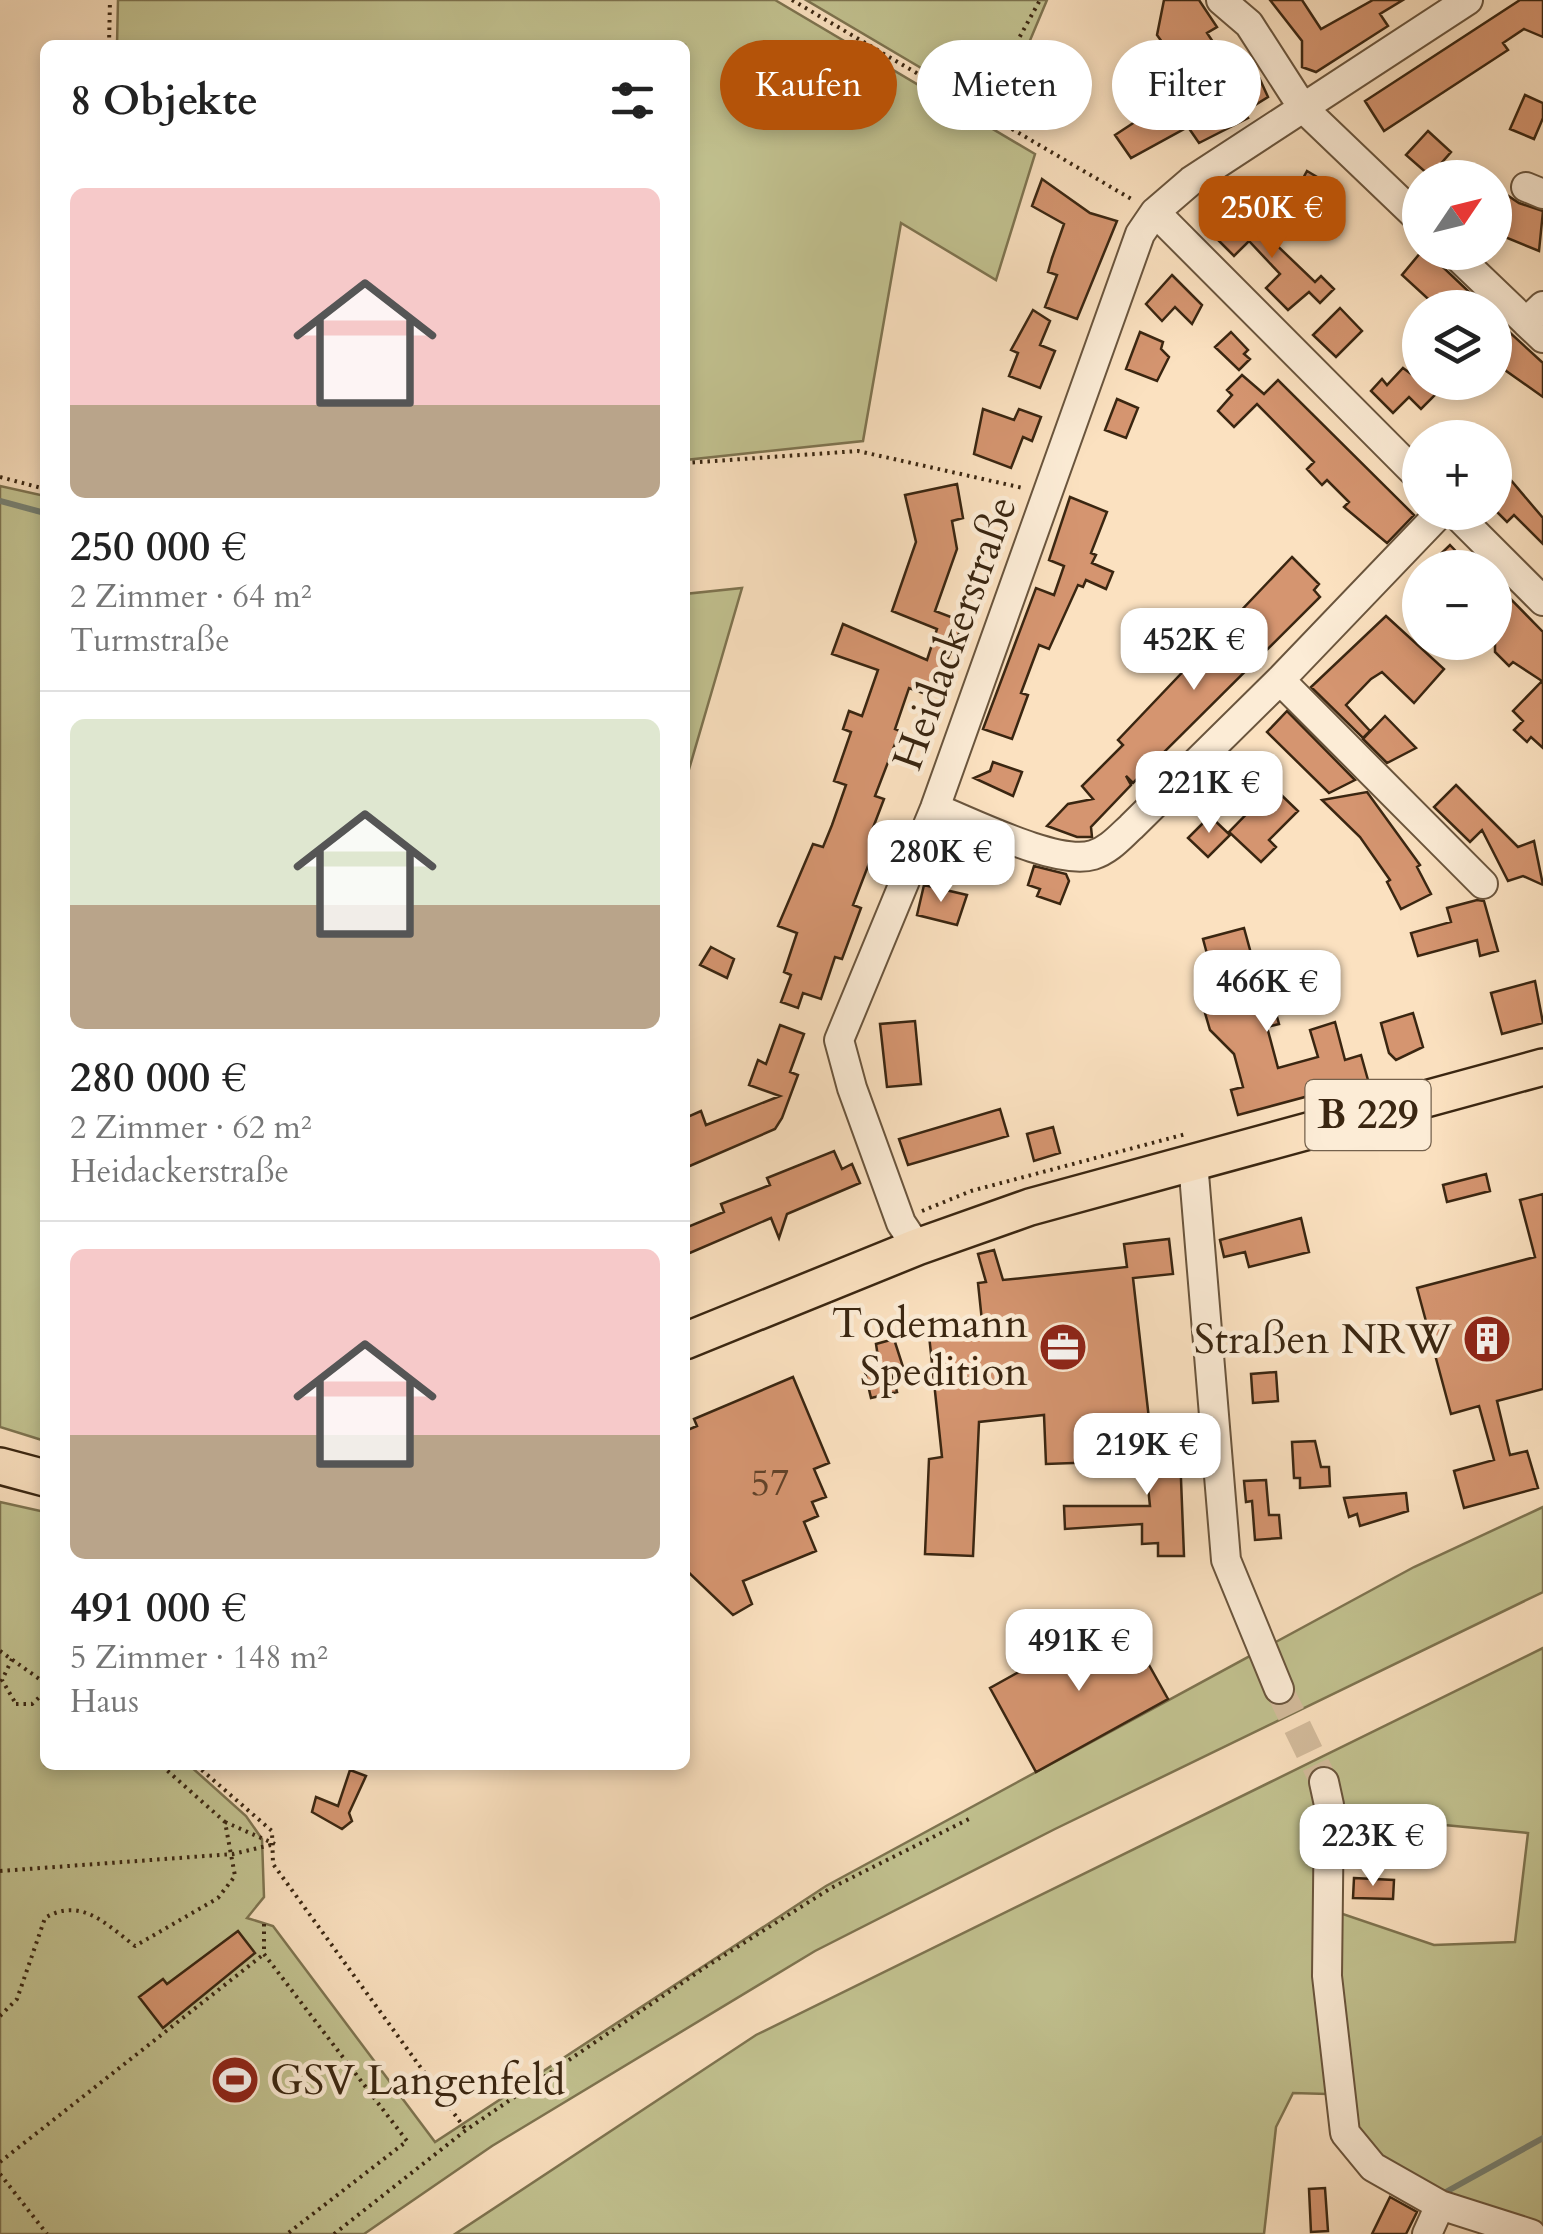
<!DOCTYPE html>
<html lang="de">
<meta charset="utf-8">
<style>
body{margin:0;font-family:Cardo,serif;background:#f2f2f2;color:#222;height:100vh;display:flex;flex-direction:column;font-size:38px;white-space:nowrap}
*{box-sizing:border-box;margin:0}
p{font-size:32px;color:#767676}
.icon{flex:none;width:55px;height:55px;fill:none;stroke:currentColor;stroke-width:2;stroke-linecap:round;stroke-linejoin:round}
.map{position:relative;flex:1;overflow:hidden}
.drawer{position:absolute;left:40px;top:40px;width:650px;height:1730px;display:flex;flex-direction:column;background:#fff;border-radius:15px;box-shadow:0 5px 15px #0003}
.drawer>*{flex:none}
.top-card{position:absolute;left:720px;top:40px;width:672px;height:90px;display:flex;gap:20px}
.needle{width:65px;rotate:55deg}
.buttons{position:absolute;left:1402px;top:160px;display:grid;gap:20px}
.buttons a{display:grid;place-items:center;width:110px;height:110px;border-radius:50%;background:#fff;box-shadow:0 5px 15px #0003;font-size:50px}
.price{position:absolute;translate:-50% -85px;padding:0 22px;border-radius:20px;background:#fff;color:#222;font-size:32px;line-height:65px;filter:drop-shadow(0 2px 5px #0008)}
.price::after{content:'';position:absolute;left:50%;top:60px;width:30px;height:22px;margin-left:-15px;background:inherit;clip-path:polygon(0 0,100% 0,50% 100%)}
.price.active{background:#b45309;color:#fff}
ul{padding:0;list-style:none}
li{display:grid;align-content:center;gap:20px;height:530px;padding:0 30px}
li+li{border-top:2px solid #e0e0e0}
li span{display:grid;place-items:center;height:310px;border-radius:15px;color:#555}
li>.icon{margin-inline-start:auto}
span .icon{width:180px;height:180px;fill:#fffc;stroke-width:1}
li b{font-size:42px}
h2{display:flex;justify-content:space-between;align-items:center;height:120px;padding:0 30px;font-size:42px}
.chip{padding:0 35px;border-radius:45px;background:#fff;box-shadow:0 5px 15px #0003;font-size:35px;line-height:90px}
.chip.active{background:#b45309;color:#fff}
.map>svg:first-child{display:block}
.green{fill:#c2c290;stroke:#7e7450;stroke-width:2.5}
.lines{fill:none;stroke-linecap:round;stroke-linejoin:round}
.stream{stroke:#778173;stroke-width:6}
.building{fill:#d59570;stroke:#3a2611;stroke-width:2.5}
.minor-tunnel{stroke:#d4bc9d;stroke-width:28;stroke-dasharray:28 14;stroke-linecap:butt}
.minor-casing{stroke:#6a553d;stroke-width:32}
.major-casing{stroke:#3a2611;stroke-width:40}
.path{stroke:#3a2611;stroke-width:4;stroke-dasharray:2.5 5;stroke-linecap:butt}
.minor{stroke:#fcecd6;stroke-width:28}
.major{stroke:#fbe1c0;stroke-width:35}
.labels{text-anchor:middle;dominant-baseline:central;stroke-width:9;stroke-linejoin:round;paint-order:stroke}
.number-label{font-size:38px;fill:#614229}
.shield{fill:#fcecd6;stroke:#74614c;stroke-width:2.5}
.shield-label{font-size:40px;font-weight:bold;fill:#3a2611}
.street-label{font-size:42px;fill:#3a2611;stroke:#fcecd6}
.poi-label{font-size:42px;fill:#3a2611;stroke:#fcecd6;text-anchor:end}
</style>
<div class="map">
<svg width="1543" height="2234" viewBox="0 0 1543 2234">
<rect width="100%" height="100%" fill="#fbe1c0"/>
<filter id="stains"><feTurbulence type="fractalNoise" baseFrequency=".002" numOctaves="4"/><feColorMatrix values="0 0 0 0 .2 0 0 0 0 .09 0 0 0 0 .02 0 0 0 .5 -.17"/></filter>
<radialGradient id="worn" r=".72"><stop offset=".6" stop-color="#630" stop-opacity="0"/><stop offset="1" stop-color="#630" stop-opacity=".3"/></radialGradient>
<path class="green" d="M118,0h657l260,154 -39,126 -95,-57 -38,218 -178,19v-415h-568z
M806,0h241l-48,114z
M0,486l45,10v945l-45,-14z
M742,588l-57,195v-189z
M0,1502l45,10v253h144l57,51 16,23 2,58 -17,21 26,8 162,216 391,-256 588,-319 129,-60v85l-488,237 -240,122 -323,195 -128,88h-364z
M1543,1648v575l-26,-1 -119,-51 -40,-33 -14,-56 -7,-170 97,33 81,-3 13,-109 -211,-20 10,281 -34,-1 -17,34 -12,107h-809l301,-199z"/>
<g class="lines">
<path class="stream" d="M0,501l45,12
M1444,2193l99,-55"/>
</g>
<path class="building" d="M1164,0h35l18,27 -10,6 6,9 -23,15 -6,-9 -8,6 -6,-11 -8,-1 -5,-7z
M1270,0h32l19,29 52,-29h30l-23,14 8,12 -72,46 -14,-5v-26z
M1520,0h23v37l-19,-8 -21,14 5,7 -124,81 -19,-30z
M1252,62l16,35 -24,15 4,6 -49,25 -11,-16 -57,31 -16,-23 29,-19 7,10 27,-17 6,10 43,-28 13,-11 -5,-6z
M1525,95l18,8v15l-9,21 -24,-10z
M1428,131l23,21 -21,24 -24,-21z
M1307,171l27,16 -20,34 -31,-19 13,-23 5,3z
M1042,179l48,34 27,8 -40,98 -32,-12 12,-32 -9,-3 4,-14 12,-34 -32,-18z
M1495,187l24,16 24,8 -4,40 -44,-18z
M1238,208l77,74 6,-6 13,13 -14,14 -11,-11 -21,18 -22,-22 14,-14 -31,-33 -15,15 -22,-22z
M1421,252h6l59,56h-48l-36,-33z
M1172,275l30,30 -10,19 -17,-17 -13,14 -16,-17z
M1340,308l22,23 -26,26 -23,-22z
M1033,310l17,11 -10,24 15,6 -15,37 -31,-12 9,-23 -7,-3z
M1495,319l48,44v34l-48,-34z
M1140,332l23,10 -2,7 8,8 -12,24 -31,-12z
M1231,332l17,18 -4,4 6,5 -11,11 -24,-23z
M1403,368l34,25 -16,16 -12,-12 -16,16 -22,-22 11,-12 5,6z
M1242,375l22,19 14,-14 136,135 -27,28 -43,-36 5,-5 -22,-22 -5,5 -15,-16 7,-7 -57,-58 -23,23 -16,-16 14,-16 -5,-5z
M1117,399l21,9 -12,30 -21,-8z
M983,409l31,11 5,-11 22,8 -9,24 -9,-4 -12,31 -37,-14z
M1504,472l39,46v26l-29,-29 -7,7 -12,-12v-29z
M957,484l6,34 -11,3 5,28 -22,62 29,11 -33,74 -22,-8 -14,41 5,2 -25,65 9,3 -13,34 7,7 -25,65 8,3 -19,51 -7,-2 -14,42 -18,-6 -5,15 -17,-6 10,-27 -7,-3 13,-39 -19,-7 35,-82 10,3 9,-22 14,-40 -12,-4 17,-49 -8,-3 6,-18 13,5 16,-46 -46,-16 11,-30 84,36 10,-31 -45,-18 24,-69 -11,-47z
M1070,497l37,15 -16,41 5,2 -4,8 21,9 -7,17 -20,-9 -3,7 -5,-2 -29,64 -10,-4 -18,48 7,2 -16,44 -29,-10 53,-141 18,7 10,-29 -15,-6z
M1450,545l22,23h-46z
M1292,557l27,27 -5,6 6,7 -187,186 -7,-7 5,9 -40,42 1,10h-15l-30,-11 21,-22 25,-5 -11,-13 41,-41 -5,-5z
M1495,583l48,49v116l-12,-11 -4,5 -13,-12 9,-9 -10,-10 29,-30 -29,-19 -4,4 -14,-14z
M1386,616l58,53 -30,34 -32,-31 -11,7 -25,26 24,26 -7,7 -52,-51z
M1287,711l68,69 -26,13 -62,-61z
M1385,716l31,32 -29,15 -24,-24z
M993,762l29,10 -9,24 -39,-18 16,-7z
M1456,785l62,62 16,-6 9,44 -20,-9 -15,5 -26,-51 -12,12 -36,-35z
M1273,787l25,24 -29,29 7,7 -15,15 -32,-30z
M1367,792l53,73 -3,2 14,27 -30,15 -14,-27 3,-2 -30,-43 -38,-37z
M1210,816l20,19 -22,22 -20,-19z
M944,834l40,16 -8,23 -41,-15z
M1034,866l32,8 3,7 -9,23 -23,-8 3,-7 -12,-4z
M924,885l43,10 -10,30 -40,-10z
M1477,900l7,1 14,50 -18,5 -3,-16 -59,16 -7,-23 40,-11 -4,-14z
M1244,928l22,80 8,-2 5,18 -12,3 11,41 40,-11 -8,-27 25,-8 10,38 16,-5 7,25 -130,35 -7,-25 12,-3 -9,-33 -24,-24 -5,-17 16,-7 -18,-67z
M711,947l23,12 -7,19 -27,-13z
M1535,981l8,42 -41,11 -11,-41z
M1413,1013l10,34 -27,13 -7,-7 -8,-30z
M915,1021l6,63 -34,3 -7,-63z
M780,1025l24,9 -14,38 8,3 -16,43 -7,11 -90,39v-50l16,-7 5,14 74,-29 -31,-11 9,-25 8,4z
M1000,1109l8,27 -100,29 -9,-26z
M1053,1127l7,26 -26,8 -7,-27z
M834,1151l8,18 10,-5 8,19 -73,31 -8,24 -8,-20 -86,37v-27l39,-16 -3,-8 49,-19 -3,-7z
M1486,1174l4,17 -43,11 -4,-17z
M1543,1194v195l-46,12 13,54 17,-4 11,37 -74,20 -10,-37 40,-11 -15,-54 -28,8 -34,-126 118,-31 -15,-57z
M1301,1218l8,34 -60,15 -4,-15 -21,5 -4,-17z
M1169,1239l4,35 -40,4 16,141 -49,6 1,37 -55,2 -2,-49 -65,7 -6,134 -48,-2 4,-95 13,-2 -14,-131 54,-5 -4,-38 8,-1 -8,-28 16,-4 9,30 124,-13 -3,-23z
M894,1339l10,31 -12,3 5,19 -26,6 -7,-30 15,-4 -3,-20z
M1276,1372l2,29 -25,2 -2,-29z
M793,1377l36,86 -15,6 12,28 -14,5 6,14 -14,6 12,29 -73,30 9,23 -19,11 -48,-46v-138l12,-5 -3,-7z
M1179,1428l5,128h-26v-13l-16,1v-20l-77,5 -1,-23h86l-8,-77z
M1315,1441l6,26h8l1,19 -30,2v-10h-6l-2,-36z
M1266,1480l3,35h10l2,23 -26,2 -3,-39 -6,1 -2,-21z
M1406,1493l2,18 -48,15 -3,-12 -8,3 -5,-19z
M1121,1615l47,84 -132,73 -46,-84z
M350,1770l16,6 -17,37 3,8 -10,8 -30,-17 4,-15 22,9z
M1354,1878l40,2 -1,19 -40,-1z
M238,1931l17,22 -92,75 -24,-31 24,-18 4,5z
M1325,2188l3,43 -17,1 -2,-43z
M1390,2197l27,15 -11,22h-34z"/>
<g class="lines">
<path class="minor-tunnel" d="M1279,1689l45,93"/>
<g class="minor-casing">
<path id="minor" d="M1221,0l28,24 54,84 117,112
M1526,187l17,7
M1155,212l265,266
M1453,252l73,70
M1543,306l-17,16 17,16
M1454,512l89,89
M1280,680l161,-168
M935,808c36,14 122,58 158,47 16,-5 27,-18 38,-28l149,-147 203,204
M1193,1162l33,398 53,129
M917,1247l-16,-24 -49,-135 -13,-48 96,-232 205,-574 15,-22 36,-31 277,-181
M1324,1782l5,23 -2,171 18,157 28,34 67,38 91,29
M1427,2234l13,-29"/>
</g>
<g class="major-casing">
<path id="major" d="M685,1341l232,-94 113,-40 513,-140
M0,1466l45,12"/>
</g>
<path class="path" d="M792,0l341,200
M109,45l1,-45
M980,109l60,-109
M685,463l173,-12 165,37
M0,477l45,12
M922,1211l49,-20 215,-57
M0,1651l45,32
M12,1659l-10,21 14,24
M16,1704h16l13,-12
M196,1765l76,66 1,33 193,266
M225,1822l50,22
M0,1871l233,-17 42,-10
M264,1924v30l143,187 -120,93
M0,2016l17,-17 28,-81c36,-22 62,7 90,28l83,-48 17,-22 -10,-54 -64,-57
M0,2162l264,-208
M0,2174l47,60
M334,2234l132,-104 241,-164 124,-78 142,-71"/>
<use href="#minor" class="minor"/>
<use href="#major" class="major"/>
</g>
<defs>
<g id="building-disc" transform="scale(2.5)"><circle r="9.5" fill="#8f2418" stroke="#fcecd6"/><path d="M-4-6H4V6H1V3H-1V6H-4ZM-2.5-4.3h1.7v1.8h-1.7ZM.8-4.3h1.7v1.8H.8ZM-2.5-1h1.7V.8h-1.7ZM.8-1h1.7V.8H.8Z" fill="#fff"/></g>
<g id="office-disc" transform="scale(2.5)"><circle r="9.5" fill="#8f2418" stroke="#fcecd6"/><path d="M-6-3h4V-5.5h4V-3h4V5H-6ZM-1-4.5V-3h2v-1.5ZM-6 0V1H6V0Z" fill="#fff"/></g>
<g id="stadium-disc" transform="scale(2.5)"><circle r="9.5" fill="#8f2418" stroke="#fcecd6"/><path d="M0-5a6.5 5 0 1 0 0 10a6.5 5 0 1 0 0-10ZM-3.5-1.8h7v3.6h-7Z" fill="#fff"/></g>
</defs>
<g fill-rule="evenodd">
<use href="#building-disc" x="1487" y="1339"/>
<use href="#office-disc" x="1063" y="1347"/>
<use href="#stadium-disc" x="235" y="2080"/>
</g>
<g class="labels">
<g class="number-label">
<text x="770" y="1483">57</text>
</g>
<rect class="shield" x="1305.5" y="1080" width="125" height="70" rx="8"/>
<g class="shield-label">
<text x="1368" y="1115">B 229</text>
</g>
<g class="street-label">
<text transform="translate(955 633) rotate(-70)">Heidackerstraße</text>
</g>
<g class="poi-label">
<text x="1028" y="1323">Todemann<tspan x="1028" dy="48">Spedition</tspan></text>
<text x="1452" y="1339">Straßen NRW</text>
<text x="270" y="2080" text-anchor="start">GSV Langenfeld</text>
</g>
</g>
<rect width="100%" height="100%" filter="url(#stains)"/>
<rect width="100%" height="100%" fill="url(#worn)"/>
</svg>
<div class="buttons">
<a><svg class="needle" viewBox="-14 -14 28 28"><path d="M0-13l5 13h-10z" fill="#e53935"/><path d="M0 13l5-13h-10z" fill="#767676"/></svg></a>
<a><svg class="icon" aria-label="layers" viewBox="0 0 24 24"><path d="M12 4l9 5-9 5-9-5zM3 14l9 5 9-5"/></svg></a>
<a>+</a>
<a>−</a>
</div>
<b class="price active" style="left:1272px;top:261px">250K €</b>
<b class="price" style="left:1194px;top:693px">452K €</b>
<b class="price" style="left:1209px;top:836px">221K €</b>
<b class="price" style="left:941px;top:905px">280K €</b>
<b class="price" style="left:1267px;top:1035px">466K €</b>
<b class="price" style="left:1147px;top:1498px">219K €</b>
<b class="price" style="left:1079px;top:1694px">491K €</b>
<b class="price" style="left:1373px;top:1889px">223K €</b>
<div class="top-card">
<a class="chip active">Kaufen</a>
<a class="chip">Mieten</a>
<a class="chip">Filter</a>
</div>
<section class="drawer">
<h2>8 Objekte<svg class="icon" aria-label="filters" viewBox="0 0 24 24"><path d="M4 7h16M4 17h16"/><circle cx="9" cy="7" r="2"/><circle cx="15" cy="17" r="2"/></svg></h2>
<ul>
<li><span style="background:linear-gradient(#f6c9c9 70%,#b9a48a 0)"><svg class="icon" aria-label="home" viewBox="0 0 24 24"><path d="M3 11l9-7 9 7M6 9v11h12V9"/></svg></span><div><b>250 000 €</b><p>2 Zimmer · 64 m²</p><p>Turmstraße</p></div></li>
<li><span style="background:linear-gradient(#dfe7d0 60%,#b9a48a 0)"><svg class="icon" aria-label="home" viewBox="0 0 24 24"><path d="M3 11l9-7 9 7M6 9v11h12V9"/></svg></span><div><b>280 000 €</b><p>2 Zimmer · 62 m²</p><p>Heidackerstraße</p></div></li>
<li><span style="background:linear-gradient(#f6c9c9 60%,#b9a48a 0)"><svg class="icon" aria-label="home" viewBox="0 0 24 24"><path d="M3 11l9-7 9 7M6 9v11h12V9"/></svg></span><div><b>491 000 €</b><p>5 Zimmer · 148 m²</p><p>Haus</p></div></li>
</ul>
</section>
</div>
